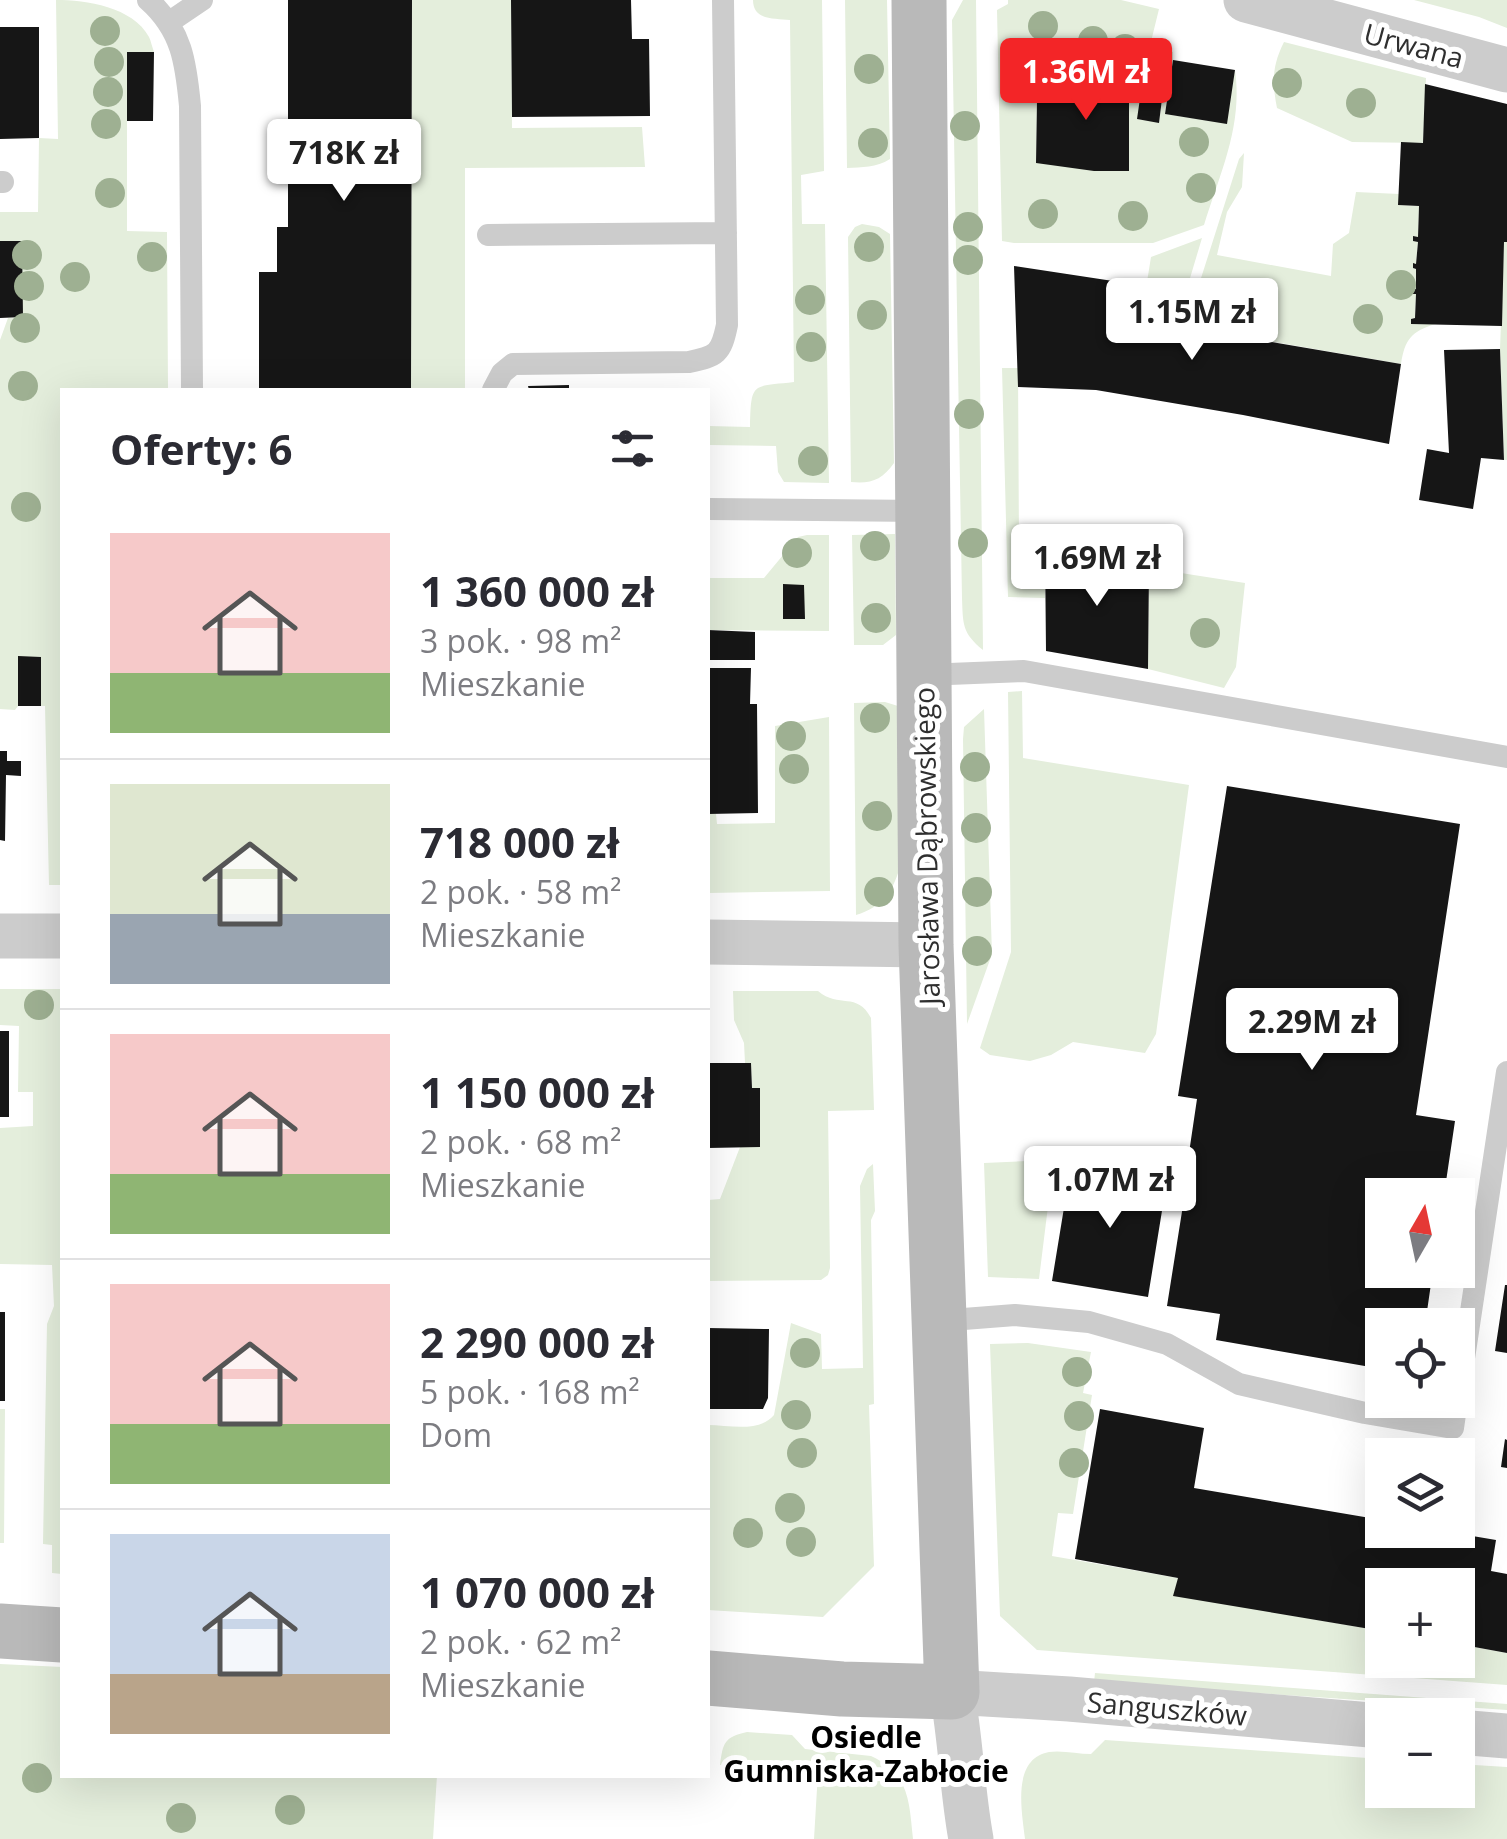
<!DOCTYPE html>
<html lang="pl">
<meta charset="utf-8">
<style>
body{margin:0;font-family:"Open Sans",sans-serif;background:#f2f2f3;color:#2b2b33;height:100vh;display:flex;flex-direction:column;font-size:38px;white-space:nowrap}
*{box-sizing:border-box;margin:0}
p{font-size:32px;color:#7c7c81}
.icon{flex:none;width:55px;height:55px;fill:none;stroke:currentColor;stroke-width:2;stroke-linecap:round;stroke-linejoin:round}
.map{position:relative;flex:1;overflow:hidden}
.panel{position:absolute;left:60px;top:388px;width:650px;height:1390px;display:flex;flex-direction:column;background:#fff;border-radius:0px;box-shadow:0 10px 40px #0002}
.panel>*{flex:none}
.needle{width:65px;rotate:9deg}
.tools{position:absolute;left:1365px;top:1178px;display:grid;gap:20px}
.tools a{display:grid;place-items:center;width:110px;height:110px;border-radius:0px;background:#fff;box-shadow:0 10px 40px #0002;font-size:50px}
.price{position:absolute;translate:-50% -85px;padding:0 22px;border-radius:10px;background:#fff;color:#222;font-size:32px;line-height:65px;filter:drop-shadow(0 2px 5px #0008)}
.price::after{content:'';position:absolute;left:50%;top:60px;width:30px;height:22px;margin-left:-15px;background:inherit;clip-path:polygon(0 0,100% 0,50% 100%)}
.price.active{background:#f32527;color:#fff}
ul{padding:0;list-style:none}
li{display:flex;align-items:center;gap:30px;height:250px;padding:0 50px}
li+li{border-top:2px solid #e1e1e2}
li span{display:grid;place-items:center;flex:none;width:280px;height:200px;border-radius:0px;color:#555}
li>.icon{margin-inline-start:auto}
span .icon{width:120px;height:120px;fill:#fffc;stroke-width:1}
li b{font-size:42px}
h2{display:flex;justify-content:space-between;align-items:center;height:120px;padding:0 50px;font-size:42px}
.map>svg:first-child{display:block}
.green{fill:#e4eedc}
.building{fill:#161616}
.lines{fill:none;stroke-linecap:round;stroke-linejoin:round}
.lane{stroke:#ccc;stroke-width:22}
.street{stroke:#ccc;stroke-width:45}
.secondary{stroke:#b9b9b9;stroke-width:55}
.tree{fill:#9eb092}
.labels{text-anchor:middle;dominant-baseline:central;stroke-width:10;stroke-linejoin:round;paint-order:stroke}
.street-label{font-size:28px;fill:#2f2f2f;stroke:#fff}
.neighbourhood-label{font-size:30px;font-weight:bold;fill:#000;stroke:#fff}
</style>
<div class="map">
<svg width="1507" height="1839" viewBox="0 0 1507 1839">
<rect width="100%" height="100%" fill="#fff"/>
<path class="green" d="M56,0c30,0 77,7 93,37 2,4 3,10 5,15l-27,1v178l40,1 1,158h-106v495h-13l-4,-179h-4v-49h-23v49l-3,4 -15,-1v-369l8,-22 15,-1 -23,-76v-29h38l1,-74 19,1z
M412,0h99l1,128 130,-1 3,40 -180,1v222h-54z
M753,0h69l2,171 -23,4 1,49h23l4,259 -45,-1 -6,-10 -2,-26 -68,-1v-19l42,1c1,-46 2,-40 44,-45l-4,-362c-15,-2 -37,1 -37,-20z
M845,0h42l3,159c-14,9 -28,8 -43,9z
M963,0h13l7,650c-21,-17 -20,-26 -21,-52l-10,-578z
M1008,0h113l38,9 -13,53h-55v19h-43v19l-11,1 -1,61 93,9v-100h15l-6,48 21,3 10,-71 4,1v8l-8,54 61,9 9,-53c8,56 -15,103 -31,155l-51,18h-139l-12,-2 -5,-231 11,-6z
M1414,0h93v28l-28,-11z
M1284,42l142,36 -3,65 -71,-1 -75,-34c-5,-26 -5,-42 7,-66z
M1244,153l-2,34 -15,25 -10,43 114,21 2,-32 16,-11 7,-41 43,2v11l20,1 -1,31h-5l5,5 -2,22h-3v4l3,1v20h-4v4l4,1 -1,24 -4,1v5h24c-24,8 -30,15 -34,40l-212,-37 6,-30 44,-138z
M862,224l17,3 11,7 4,229c-12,17 -23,21 -43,19l-3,-245 7,-10z
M1202,238l-26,87 -35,-6 10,-62z
M1504,242h3v218h-3l-4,-111z
M1002,368h16l1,179 26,3v48l-37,-1z
M895,534l1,101 -13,10h-29l-2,-110z
M807,535h22v96l-121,-1v-52h56l34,-41z
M1149,568l96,15 -9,84 -12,21 -76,-19z
M1022,691l1,67 166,27 -33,249 -11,19 -72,-11 -22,13 -21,6 -40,-6 -10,-7 31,-96 -3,-260z
M885,702l13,4 3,156c-6,27 -18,45 -45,53l-2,-212z
M984,709l8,245 -25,70 -4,-285 1,-12z
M829,717l1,174 -122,2v-79h8l1,10 58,-1v-97z
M0,989h62v585l-10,-1v-28l-9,-1 4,-220 7,-18 -2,-41 -52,-1v-136l33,-2v-34h-15l1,-66 -19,-1z
M733,991h85c21,18 39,0 53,27l3,92 -46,1 2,157 -2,7 -7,5 -113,1v-81l12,-1 20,-52 20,-1v-57l-8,-1 -1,-24 -6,-1 -1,-20 -10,-23z
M1049,1160l4,6 -14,113 -51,-2 -4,-114z
M873,1164l2,47 -4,9 3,184 -5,1 5,161 -51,51 -115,-7v-185c21,0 51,8 66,-10l17,-92 30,11 1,35 41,-1 -3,-182 7,-17z
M1028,1343l63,9 -8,41 9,2 -19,119 -15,-1 -6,43 126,22 84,32 120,21v29h76v-16l49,9v32l-470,-35 -37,-34 -10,-272z
M0,1409h5l-1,134h-4z
M0,1664l62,3v108h375l-4,64h-433z
M1095,1673l412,31v6l-413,-28z
M747,1732l45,3 13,14 66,7c39,18 38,46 42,83h-99l4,-67 -98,-7c3,-22 4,-28 27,-33z
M1105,1740l277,19v31h76v-26l49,3v72h-482c-3,-27 -14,-80 24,-87 13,-2 29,2 42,2z"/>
<path class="building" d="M288,0h124l-1,390h-152v-118h18v-45h11z
M511,0h120l1,39h17l1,77 -138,1z
M0,27h39v111l-39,1z
M127,52h27l-1,69h-26z
M1173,60l62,10 -8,54 -62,-10z
M1090,71h39v100h-35l-58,-8 1,-63h11v-19h43z
M1144,71l21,4 -6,48 -22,-4z
M1425,84l82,20v138h-3l-2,84 -91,-2v-5l4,-1 1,-24h-4v-5h4v-20l-3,-1v-5l3,1 2,-22 -5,-1v-5l5,1 1,-31 -21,-1 3,-63 22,1z
M0,241h22l1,76 -23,1z
M1014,266l99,15 -5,33 293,50 -12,80 -146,-29 -147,-25 -78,-3z
M1500,349l4,111 -23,-2 -8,51 -54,-9 8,-51 22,4 -5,-103z
M569,385v5h-40l-1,-4z
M1045,550l104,18 -1,101 -102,-18z
M783,584l21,1 1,34h-22z
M708,630l47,2v28h-47z
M18,656l23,1v49h-23z
M708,668h43l-1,36h7l1,109 -50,1z
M0,751h7v10h14v15l-15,-1 -1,66 -5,-1z
M1227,786l233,38 -44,291 39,6 -11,74h-62v75h51l-8,55h-43v44l-166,-29 4,-26 -53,-8 20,-126h-2l12,-81 -19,-3z
M0,1031h9v86h-9z
M708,1063h43l1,25h8v59l-52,1z
M1071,1165l96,15 -19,117 -96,-16z
M1505,1285h2v68l-12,-2z
M0,1312h5v89h-5z
M708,1328l61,1 -1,69 -5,11h-55z
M1100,1409l104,19 -10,60 188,32v10h55l59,10 -5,31 16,3v79l-49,-9v-59h-76v46l-209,-35 5,-18 -103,-19z
M1505,1439l2,1v28l-6,-1z"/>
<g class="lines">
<path class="lane" d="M148,0c34,30 38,63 42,106l2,284
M168,23l34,-23
M0,182h3
M488,235l238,-2
M493,390l9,-17 11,-9 176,-2c28,-6 32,-8 38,-37l-4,-325
M708,509l215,2
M924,675l100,-4 483,86
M938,1321l77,-6 74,7 78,22 72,40 126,29 88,15 4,-28
M1458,1398l49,-326"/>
<path class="street" d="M1246,0l261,70
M0,936h62
M708,942l218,3
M1458,1732l49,4
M971,1839c-9,-49 -10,-98 -19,-147l117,7 313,27"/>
<path class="secondary" d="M0,1631l62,4
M708,1678l134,11 110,3 -26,-747 -7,-945"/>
</g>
<g class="tree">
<circle cx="1043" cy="26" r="15"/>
<circle cx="105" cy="31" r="15"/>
<circle cx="1093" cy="41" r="15"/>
<circle cx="1125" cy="49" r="15"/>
<circle cx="109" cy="62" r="15"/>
<circle cx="869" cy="69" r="15"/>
<circle cx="1287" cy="83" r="15"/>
<circle cx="108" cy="92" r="15"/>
<circle cx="1361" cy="103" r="15"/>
<circle cx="106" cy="124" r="15"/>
<circle cx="965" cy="126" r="15"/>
<circle cx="1194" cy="142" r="15"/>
<circle cx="873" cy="143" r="15"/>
<circle cx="1201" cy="188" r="15"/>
<circle cx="110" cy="193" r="15"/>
<circle cx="1043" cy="214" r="15"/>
<circle cx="1133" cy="216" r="15"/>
<circle cx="968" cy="227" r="15"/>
<circle cx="869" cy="247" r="15"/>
<circle cx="27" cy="255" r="15"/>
<circle cx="152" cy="257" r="15"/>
<circle cx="968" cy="260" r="15"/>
<circle cx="75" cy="277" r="15"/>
<circle cx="1401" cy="285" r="15"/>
<circle cx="29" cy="286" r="15"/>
<circle cx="810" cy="300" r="15"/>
<circle cx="872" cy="315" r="15"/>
<circle cx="1368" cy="319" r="15"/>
<circle cx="25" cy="328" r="15"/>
<circle cx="811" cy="347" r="15"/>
<circle cx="23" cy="386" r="15"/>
<circle cx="969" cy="414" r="15"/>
<circle cx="813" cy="461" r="15"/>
<circle cx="26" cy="507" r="15"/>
<circle cx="973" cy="543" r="15"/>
<circle cx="875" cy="546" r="15"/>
<circle cx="797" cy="553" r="15"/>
<circle cx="876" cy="618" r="15"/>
<circle cx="1205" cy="633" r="15"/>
<circle cx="875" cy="718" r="15"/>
<circle cx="791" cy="736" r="15"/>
<circle cx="975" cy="767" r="15"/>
<circle cx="794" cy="769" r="15"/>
<circle cx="877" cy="816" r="15"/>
<circle cx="976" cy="828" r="15"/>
<circle cx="879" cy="892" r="15"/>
<circle cx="977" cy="892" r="15"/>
<circle cx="977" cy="951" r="15"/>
<circle cx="39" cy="1005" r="15"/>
<circle cx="1043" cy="1175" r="15"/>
<circle cx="805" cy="1353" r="15"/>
<circle cx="1077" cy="1372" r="15"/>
<circle cx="796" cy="1415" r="15"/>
<circle cx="1079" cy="1416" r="15"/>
<circle cx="802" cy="1453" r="15"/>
<circle cx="1074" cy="1463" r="15"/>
<circle cx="790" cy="1508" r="15"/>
<circle cx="748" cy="1533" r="15"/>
<circle cx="801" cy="1542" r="15"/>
<circle cx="37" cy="1778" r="15"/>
<circle cx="290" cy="1810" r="15"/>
<circle cx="181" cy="1818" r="15"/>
</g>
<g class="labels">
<g class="street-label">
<text transform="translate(1414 45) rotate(15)">Urwana</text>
<text transform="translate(926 846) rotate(-91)">Jarosława Dąbrowskiego</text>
<text transform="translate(1167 1708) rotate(5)">Sanguszków</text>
</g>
<g class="neighbourhood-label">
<text x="866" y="1736">Osiedle<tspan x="866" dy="34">Gumniska-Zabłocie</tspan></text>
</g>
</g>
</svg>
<div class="tools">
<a><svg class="needle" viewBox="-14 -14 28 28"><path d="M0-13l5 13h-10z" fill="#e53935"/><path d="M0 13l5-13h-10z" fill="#7c7c81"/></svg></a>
<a><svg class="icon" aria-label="locate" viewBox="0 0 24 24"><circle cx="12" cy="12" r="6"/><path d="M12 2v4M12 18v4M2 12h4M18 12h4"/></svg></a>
<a><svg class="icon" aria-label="layers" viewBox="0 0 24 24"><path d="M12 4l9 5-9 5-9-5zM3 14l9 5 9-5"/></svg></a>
<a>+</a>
<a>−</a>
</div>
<b class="price active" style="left:1086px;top:123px">1.36M zł</b>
<b class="price" style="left:344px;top:204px">718K zł</b>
<b class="price" style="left:1192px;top:363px">1.15M zł</b>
<b class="price" style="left:1097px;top:609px">1.69M zł</b>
<b class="price" style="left:1312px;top:1073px">2.29M zł</b>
<b class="price" style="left:1110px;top:1231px">1.07M zł</b>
<section class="panel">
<h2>Oferty: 6<svg class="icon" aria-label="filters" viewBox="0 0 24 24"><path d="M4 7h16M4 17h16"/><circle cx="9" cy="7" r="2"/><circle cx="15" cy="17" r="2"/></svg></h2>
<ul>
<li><span style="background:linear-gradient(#f6c9c9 70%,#8fb573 0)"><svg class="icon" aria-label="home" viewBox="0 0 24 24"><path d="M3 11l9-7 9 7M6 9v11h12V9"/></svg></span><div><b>1 360 000 zł</b><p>3 pok. · 98 m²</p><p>Mieszkanie</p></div></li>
<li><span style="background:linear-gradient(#dfe7d0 65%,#9aa5b1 0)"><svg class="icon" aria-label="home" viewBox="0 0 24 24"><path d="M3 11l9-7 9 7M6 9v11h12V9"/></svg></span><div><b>718 000 zł</b><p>2 pok. · 58 m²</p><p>Mieszkanie</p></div></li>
<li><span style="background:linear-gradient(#f6c9c9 70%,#8fb573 0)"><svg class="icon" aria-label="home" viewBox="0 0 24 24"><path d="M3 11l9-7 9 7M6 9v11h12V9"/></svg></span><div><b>1 150 000 zł</b><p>2 pok. · 68 m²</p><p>Mieszkanie</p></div></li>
<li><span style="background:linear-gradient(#f6c9c9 70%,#8fb573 0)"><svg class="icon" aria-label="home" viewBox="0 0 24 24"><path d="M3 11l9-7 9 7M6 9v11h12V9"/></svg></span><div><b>2 290 000 zł</b><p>5 pok. · 168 m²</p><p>Dom</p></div></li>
<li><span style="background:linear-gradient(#c9d6e8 70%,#b9a48a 0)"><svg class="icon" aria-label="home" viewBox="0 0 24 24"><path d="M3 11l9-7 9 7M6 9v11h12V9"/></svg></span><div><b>1 070 000 zł</b><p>2 pok. · 62 m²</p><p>Mieszkanie</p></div></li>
</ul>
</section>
</div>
